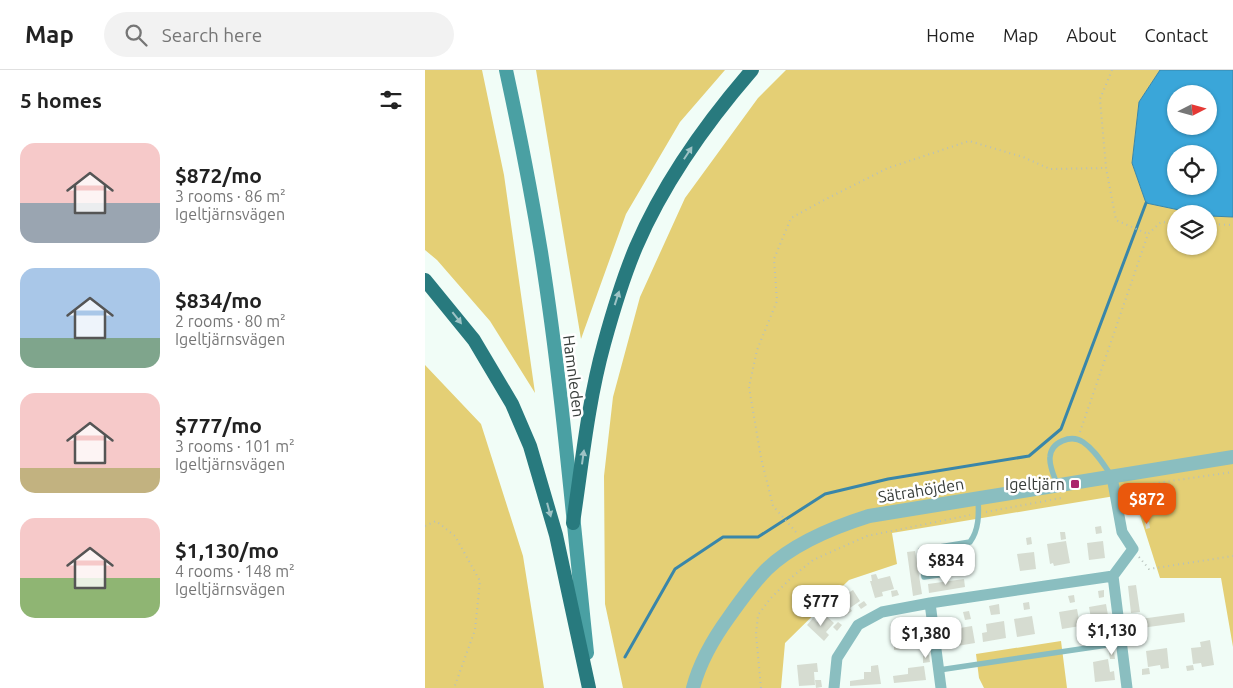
<!DOCTYPE html>
<meta charset="utf-8">
<style>
body{margin:0;font-family:Ubuntu,sans-serif;background:#f2f2f2;color:#222;height:100vh;display:flex;flex-direction:column;font-size:19px;white-space:nowrap}
*{box-sizing:border-box;margin:0}
p{font-size:16px;color:#767676}
.icon{flex:none;width:28px;height:28px;fill:none;stroke:currentColor;stroke-width:2;stroke-linecap:round;stroke-linejoin:round}
.map{position:relative;flex:1;overflow:hidden}
.side{display:flex;flex-direction:column;background:#fff;width:425px}
.side>*{flex:none}
.needle{width:32px;rotate:84deg}
.fabs{position:absolute;left:742px;top:15px;display:grid;gap:10px}
.fabs a{display:grid;place-items:center;width:50px;height:50px;border-radius:50%;background:#fff;box-shadow:0 1px 4px #0004;font-size:25px}
.price{position:absolute;translate:-50% -42px;padding:0 11px;border-radius:10px;background:#fff;color:#222;font-size:16px;line-height:32px;filter:drop-shadow(0 1px 2px #0008)}
.price::after{content:'';position:absolute;left:50%;top:30px;width:15px;height:11px;margin-left:-8px;background:inherit;clip-path:polygon(0 0,100% 0,50% 100%)}
.price.selected{background:#ea580c;color:#fff}
ul{padding:0;list-style:none}
li{display:flex;align-items:center;gap:15px;height:125px;padding:0 20px}
li span{display:grid;place-items:center;flex:none;width:140px;height:100px;border-radius:15px;color:#555}
li>.icon{margin-inline-start:auto}
span .icon{width:60px;height:60px;fill:#fffc;stroke-width:1}
li b{font-size:21px}
h2{display:flex;justify-content:space-between;align-items:center;height:60px;padding:0 20px;font-size:21px}
header{display:flex;align-items:center;gap:30px;box-sizing:border-box;height:70px;padding:0 25px;background:#fff;border-bottom:1px solid #e0e0e0}
header strong{font-size:24px}
nav{display:flex;gap:28px;margin-inline-start:auto;font-size:18px}
.search{width:350px;height:45px;background:#f2f2f2;display:flex;align-items:center;gap:12px;box-sizing:border-box;padding:0 18px;border-radius:28px;color:#767676;font-size:19px}
main{display:flex;flex:1;min-height:0}
.map>svg:first-child{display:block}
.green{fill:#e4cf75}
.water{fill:#3aa6d9;stroke:#3986a9;fill-rule:evenodd}
.lines{fill:none;stroke-linecap:round;stroke-linejoin:round}
.stream{stroke:#3986a9;stroke-width:3}
.building{fill:#d6dcd1}
.path{stroke:#b6c0bb;stroke-width:2;stroke-dasharray:1 4;stroke-linecap:butt}
.service{stroke:#8abec0;stroke-width:5.5}
.minor{stroke:#8abec0;stroke-width:11}
.tertiary{stroke:#8abec0;stroke-width:14}
.secondary{stroke:#4aa0a3;stroke-width:14}
.trunk{stroke:#287a7e;stroke-width:14}
.oneway{fill:#9ec3c5}
.poi-dot{fill:#aa246b;stroke:#fff;stroke-width:2}
.labels{text-anchor:middle;dominant-baseline:central;stroke-width:5;stroke-linejoin:round;paint-order:stroke}
.street-label{font-size:16px;fill:#373c39;stroke:#fff}
.poi-label{font-size:16px;fill:#373c39;stroke:#fff;text-anchor:end}
</style>
<header>
<strong>Map</strong>
<div class="search"><svg class="icon" aria-label="search" viewBox="0 0 24 24"><circle cx="10" cy="10" r="6"/><path d="M15 15l6 6"/></svg>Search here</div>
<nav><a>Home</a><a>Map</a><a>About</a><a>Contact</a></nav>
</header>
<main>
<section class="side">
<h2>5 homes<svg class="icon" aria-label="filters" viewBox="0 0 24 24"><path d="M4 7h16M4 17h16"/><circle cx="9" cy="7" r="2"/><circle cx="15" cy="17" r="2"/></svg></h2>
<ul>
<li><span style="background:linear-gradient(#f6c9c9 60%,#9aa5b1 0)"><svg class="icon" aria-label="home" viewBox="0 0 24 24"><path d="M3 11l9-7 9 7M6 9v11h12V9"/></svg></span><div><b>$872/mo</b><p>3 rooms · 86 m²</p><p>Igeltjärnsvägen</p></div></li>
<li><span style="background:linear-gradient(#a9c7e8 70%,#7fa58c 0)"><svg class="icon" aria-label="home" viewBox="0 0 24 24"><path d="M3 11l9-7 9 7M6 9v11h12V9"/></svg></span><div><b>$834/mo</b><p>2 rooms · 80 m²</p><p>Igeltjärnsvägen</p></div></li>
<li><span style="background:linear-gradient(#f6c9c9 75%,#c2b280 0)"><svg class="icon" aria-label="home" viewBox="0 0 24 24"><path d="M3 11l9-7 9 7M6 9v11h12V9"/></svg></span><div><b>$777/mo</b><p>3 rooms · 101 m²</p><p>Igeltjärnsvägen</p></div></li>
<li><span style="background:linear-gradient(#f6c9c9 60%,#8fb573 0)"><svg class="icon" aria-label="home" viewBox="0 0 24 24"><path d="M3 11l9-7 9 7M6 9v11h12V9"/></svg></span><div><b>$1,130/mo</b><p>4 rooms · 148 m²</p><p>Igeltjärnsvägen</p></div></li>
</ul>
</section>
<div class="map">
<svg width="808" height="618" viewBox="0 0 808 618">
<rect width="100%" height="100%" fill="#f1fdf7"/>
<path class="green" d="M0,0h57l22,105 31,218 -45,-72 -53,-61 -12,-10z
M111,0h189l-45,52 -54,92 -45,125z
M361,0h374l-21,32 -7,61 14,40 52,11h-22v32h33v-30l24,1v430l-12,-69h-61l-27,-85 -241,40 5,31 -48,16 -64,63 -4,45h-158l-18,-84 -1,-128 9,-79 27,-100 45,-99 73,-100z
M0,295l56,59 42,132 21,132h-119z
M636,571l6,47h-83l-5,-10 -3,-24z"/>
<path class="water" d="M735,0h73v147l-23,-1 -1,-2h-11l-52,-11 -14,-40 7,-61zM751,24h33v32h-33zM751,84h33v32h-33z"/>
<g class="lines">
<path class="stream" d="M200,587l50,-88 48,-32h35l67,-43 63,-15 141,-23 32,-27 85,-226"/>
</g>
<path class="building" d="M720,452h4l1,6 -4,1z
M676,456l1,7 -6,1 -1,-7z
M635,462h5l1,7 -5,1z
M606,467l1,7 -5,1 -1,-7z
M641,471l4,22 -16,3 -1,-3 -3,1 -3,-20z
M678,471l2,17 -16,2 -2,-17z
M490,481l7,43 -9,2 -6,-44z
M609,482l2,17 -16,2 -3,-17z
M451,504l2,5 12,-3 4,13 -12,3 1,4 -8,2 -5,-17h2l-1,-6z
M539,509l1,8 -36,6 -1,-9z
M711,515l4,27 -9,1 -3,-27z
M428,520l7,11 -10,7 2,3 -7,5 -10,-15z
M472,520l2,5 -7,2 -1,-6z
M679,520v7l-5,1 -1,-7z
M382,525l6,6 -3,3 -6,-5z
M649,525l1,7 -5,1 -2,-7z
M439,531l3,4 -6,4 -3,-4z
M604,532l1,7 -6,1 -1,-7z
M574,534l1,10 -9,1 -2,-9z
M681,534l3,17 -17,3 -3,-17z
M652,539l3,17 -18,3 -3,-17z
M544,541l2,8 -6,1 -2,-8z
M759,543l1,9 -51,7 -1,-9z
M399,544l10,9 -8,9 3,3 -5,6 -17,-16 6,-7 4,4z
M607,546l3,18 -18,3 -3,-18z
M579,551l2,17 -23,4 -1,-9 5,-1 -1,-8z
M413,552l4,3 -5,6 -4,-4z
M547,556l3,17 -18,3 -3,-17z
M500,564l1,14 -32,2v-6l15,-1 -1,-8z
M785,570l4,25 -12,2 -1,-4 -8,1 -2,-16 10,-1 -1,-5z
M742,578l2,20 -8,1 -1,-4 -12,2 -2,-16z
M689,582l1,7h-5l-1,-6z
M504,585l1,7 -7,1v-7z
M683,589l2,13 4,-1 1,9 -20,2 -2,-20z
M392,593l1,9h-4l1,13 -16,1 -2,-21z
M453,595l3,19 -31,2v-5l14,-2v-7h7v-6z
M768,595l1,5 -7,1 -1,-5z
M499,596l2,14 -32,3 -1,-7 15,-2v-6z
M724,598l1,6 -8,1v-6z
M390,610h6l1,7 -6,1z"/>
<g class="lines">
<path class="path" d="M687,0l-12,29 6,69 10,52 32,14
M784,154l24,1
M655,362l68,-198 13,-12 15,1
M704,417l104,-15
M561,442l75,-14
M0,456l11,-5 19,15 25,45 -5,49 -21,58
M371,462l-23,-26 -12,-48 -12,-71 8,-37 20,-49 -3,-42 17,-41 35,-19 62,-31 81,-27 54,16 27,12 56,-1
M714,487l10,12 84,-13
M703,548l14,-2
M336,618l-5,-54 2,-19 12,-16 22,-22 21,-17 54,-24 103,-21"/>
<path class="service" d="M632,414c-3,-8 -8,-18 -7,-27 1,-15 21,-23 33,-15 12,8 20,22 28,33
M542,501l-43,6 -3,-27 49,-8c9,-12 9,-28 8,-43
M514,600l182,-27"/>
<path class="minor" d="M687,407l10,55 11,17 -20,27
M505,533l11,85
M409,618l3,-30 21,-33 24,-13 48,-9 183,-27 14,112"/>
<path class="tertiary" d="M268,618c7,-27 20,-49 36,-71 12,-17 24,-34 38,-48 27,-26 67,-42 102,-53l364,-59"/>
<path class="secondary" d="M81,0c13,60 25,121 35,182 21,133 32,268 46,401"/>
<path class="trunk" d="M0,210l49,60 38,64 18,42 26,89 33,153
M148,453c9,-60 15,-121 31,-179 9,-33 19,-66 32,-97 28,-65 70,-124 116,-177"/>
</g>
<defs><path id="oneway-solid" d="M-6-.8H1V-3.2L6.5 0L1 3.2V.8H-6Z" transform="scale(1.25)"/></defs>
<g class="oneway">
<use href="#oneway-solid" transform="translate(263 83) rotate(-57)"/>
<use href="#oneway-solid" transform="translate(192 228) rotate(-72)"/>
<use href="#oneway-solid" transform="translate(32 248) rotate(52)"/>
<use href="#oneway-solid" transform="translate(158 387) rotate(-82)"/>
<use href="#oneway-solid" transform="translate(124 440) rotate(75)"/>
</g>
<rect class="poi-dot" x="645" y="409" width="10" height="10" rx="2.5"/>
<g class="labels">
<g class="street-label">
<text transform="translate(149 306) rotate(83)">Hamnleden</text>
<text transform="translate(496 420) rotate(-9)">Sätrahöjden</text>
</g>
<g class="poi-label">
<text x="640" y="414">Igeltjärn</text>
</g>
</g>
</svg>
<div class="fabs">
<a><svg class="needle" viewBox="-14 -14 28 28"><path d="M0-13l5 13h-10z" fill="#e53935"/><path d="M0 13l5-13h-10z" fill="#767676"/></svg></a>
<a><svg class="icon" aria-label="locate" viewBox="0 0 24 24"><circle cx="12" cy="12" r="6"/><path d="M12 2v4M12 18v4M2 12h4M18 12h4"/></svg></a>
<a><svg class="icon" aria-label="layers" viewBox="0 0 24 24"><path d="M12 4l9 5-9 5-9-5zM3 14l9 5 9-5"/></svg></a>
</div>
<b class="price selected" style="left:722px;top:455px">$872</b>
<b class="price" style="left:521px;top:516px">$834</b>
<b class="price" style="left:396px;top:557px">$777</b>
<b class="price" style="left:687px;top:586px">$1,130</b>
<b class="price" style="left:501px;top:589px">$1,380</b>
</div>
</main>
